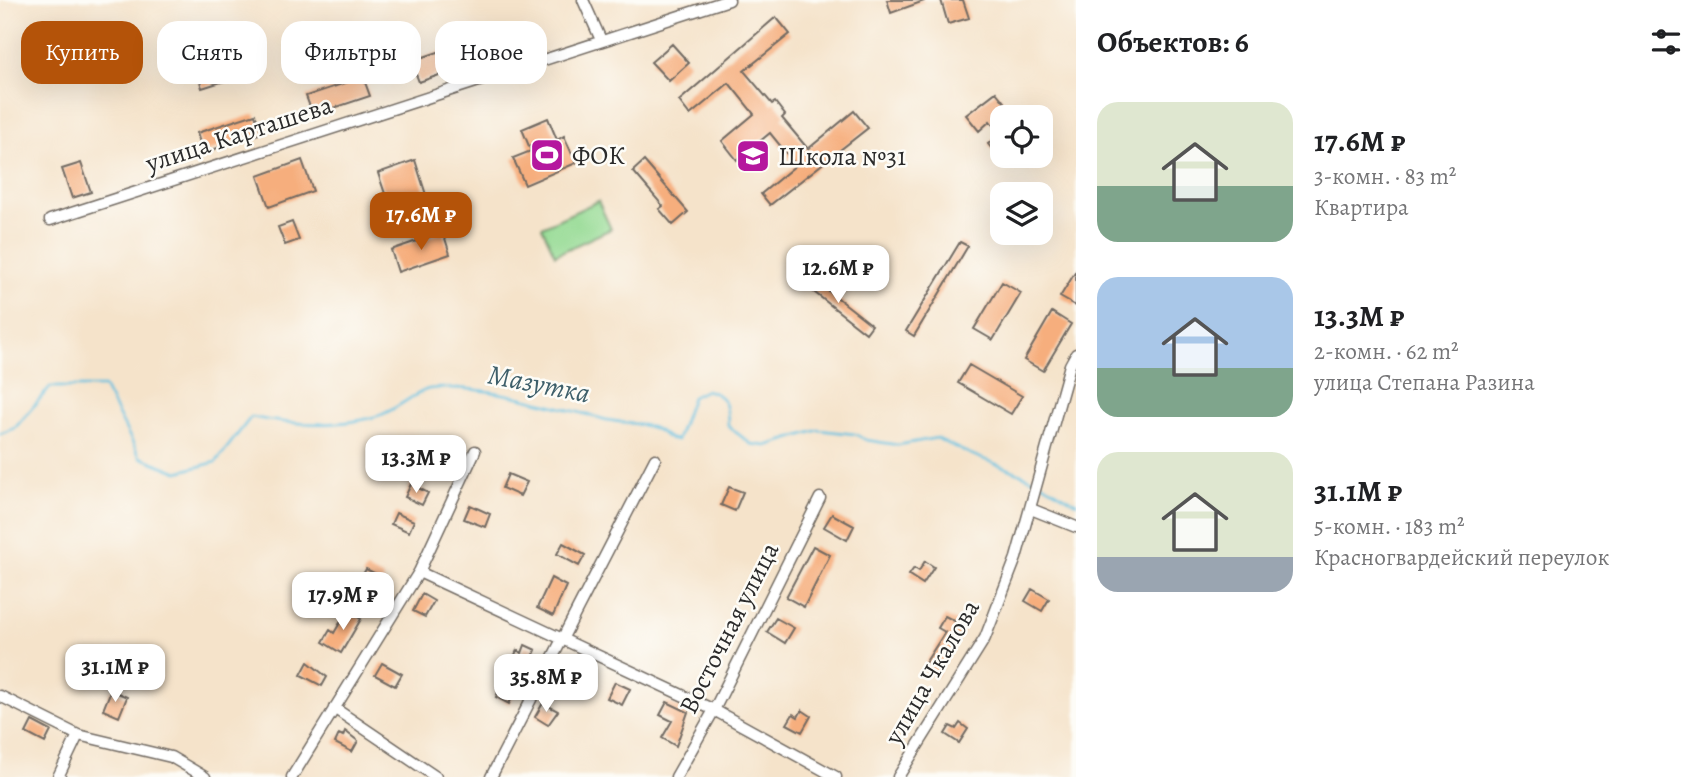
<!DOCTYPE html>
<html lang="ru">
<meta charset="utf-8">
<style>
body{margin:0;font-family:Alegreya,serif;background:#f6f6f6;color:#202124;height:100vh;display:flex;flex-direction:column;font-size:26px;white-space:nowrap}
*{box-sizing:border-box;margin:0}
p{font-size:23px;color:#757577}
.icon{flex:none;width:38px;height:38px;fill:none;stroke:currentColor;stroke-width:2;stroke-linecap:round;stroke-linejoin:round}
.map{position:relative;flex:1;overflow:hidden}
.drawer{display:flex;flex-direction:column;background:#fff;width:630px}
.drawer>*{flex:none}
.guide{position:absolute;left:21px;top:21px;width:665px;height:63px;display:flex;gap:14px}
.tools{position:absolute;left:990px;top:105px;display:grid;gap:14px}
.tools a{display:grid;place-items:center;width:63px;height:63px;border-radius:14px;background:#fff;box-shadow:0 7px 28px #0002;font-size:35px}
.price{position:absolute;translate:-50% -60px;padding:0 16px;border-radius:14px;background:#fff;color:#222;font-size:23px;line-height:46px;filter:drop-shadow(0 2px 4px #0008)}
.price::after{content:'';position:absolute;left:50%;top:42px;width:21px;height:16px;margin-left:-10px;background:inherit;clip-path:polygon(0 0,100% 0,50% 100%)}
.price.on{background:#b45309;color:#fff}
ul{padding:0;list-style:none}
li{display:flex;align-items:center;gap:21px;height:175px;padding:0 21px}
li span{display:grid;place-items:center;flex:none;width:196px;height:140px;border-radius:21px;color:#555}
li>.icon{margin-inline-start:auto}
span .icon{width:84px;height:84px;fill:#fffc;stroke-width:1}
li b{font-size:30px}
h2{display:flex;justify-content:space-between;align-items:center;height:84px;padding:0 21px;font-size:30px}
.pill{padding:0 24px;border-radius:21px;background:#fff;box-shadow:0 7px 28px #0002;font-size:24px;line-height:63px}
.pill.on{background:#b45309;color:#fff}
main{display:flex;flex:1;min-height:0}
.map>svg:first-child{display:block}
.green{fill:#94da93;stroke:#60825f;stroke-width:2}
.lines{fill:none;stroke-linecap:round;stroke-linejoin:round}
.stream{stroke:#60bfdf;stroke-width:2.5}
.building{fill:#f6ae7d}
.minor-casing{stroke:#726b63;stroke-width:13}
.minor{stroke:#fff;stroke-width:10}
.labels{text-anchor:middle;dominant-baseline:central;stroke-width:5;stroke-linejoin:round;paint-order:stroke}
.street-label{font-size:26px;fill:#2b2b2b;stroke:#fdfcf7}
.poi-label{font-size:26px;fill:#2b2b2b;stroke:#fdfcf7;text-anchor:start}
.water-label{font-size:28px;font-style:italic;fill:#3e5f6a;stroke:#fdfcf7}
</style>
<main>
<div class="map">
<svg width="1076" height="777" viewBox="0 0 1076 777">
<rect width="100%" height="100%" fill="#fdfcf7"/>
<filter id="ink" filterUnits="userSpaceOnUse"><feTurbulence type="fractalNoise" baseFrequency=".0143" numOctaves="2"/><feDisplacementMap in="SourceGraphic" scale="14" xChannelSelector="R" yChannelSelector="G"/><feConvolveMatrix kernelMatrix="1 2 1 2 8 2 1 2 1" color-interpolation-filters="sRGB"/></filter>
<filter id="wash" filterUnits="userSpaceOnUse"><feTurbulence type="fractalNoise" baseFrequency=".00686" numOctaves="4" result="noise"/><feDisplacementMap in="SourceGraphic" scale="28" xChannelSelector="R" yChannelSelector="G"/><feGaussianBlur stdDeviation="1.57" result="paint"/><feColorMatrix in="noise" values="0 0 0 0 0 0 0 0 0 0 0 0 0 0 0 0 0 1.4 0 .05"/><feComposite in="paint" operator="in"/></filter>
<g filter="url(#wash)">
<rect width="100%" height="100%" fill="#f5e3ca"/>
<path class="green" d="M598,201l13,28 -56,26 -13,-28z"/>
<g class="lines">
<path class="stream" d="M0,434l15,-6 35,-41h54l36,70 38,15 38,-10 35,-45c38,8 94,11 132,-3 13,-5 35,-23 46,-25 52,-6 123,16 174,30 15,4 32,3 47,8 13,3 12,12 27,13l15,-43 14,-7c20,4 22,17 22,36l23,18 15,2 53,-16 36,4 11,6 32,5 39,-7c30,18 65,26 97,42
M1040,482l36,21"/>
</g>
<g id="blocks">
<path class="building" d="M887,0h37v1l-33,12z
M941,0h22l6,18 -21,6z
M776,17l14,17 -46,37 28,33 3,-2 10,13 -3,3 26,31 46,-38 14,17 -98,77 -9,-11 35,-29 -26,-32 -33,27 -15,-19 32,-27 -25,-31 -39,32 -11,-14z
M672,44l17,19 -20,18 -18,-19z
M227,45l10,32 -35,11 -10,-32z
M450,48l7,21 -38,13 -8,-21z
M363,77l7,19 -57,19 -7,-19z
M996,92l20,25h-13v46l-15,-19 12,-10 -10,-13 -11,10 -13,-16z
M255,114l7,19 -59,20 -6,-20z
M548,118l9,22 7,-4 12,27 -51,22 -12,-27 18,-7 -9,-22z
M302,160l11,31 -44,16 -11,-31z
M415,160l18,57 -36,12 -19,-56z
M644,161l44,51 -15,13 -14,-16 4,-3 -30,-35z
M81,163l10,29 -19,6 -10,-29z
M292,222l7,18 -14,5 -7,-18z
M443,232l7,22 -52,18 -7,-22z
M960,242l8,4 -54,90 -8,-5z
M1076,271v35l-16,-9z
M811,277l61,48 -6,8 -61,-48z
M1002,282l19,11 -28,47 -19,-11z
M1052,312l19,12 -28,47 -19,-11z
M969,365l53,31 -11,18 -53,-31z
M508,474l19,8 -7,14 -18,-8z
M411,484l17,9 -6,12 -17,-8z
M729,487l14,5 -8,19 -14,-6z
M470,505l20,9 -5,13 -21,-8z
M396,513l18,8 -5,11 -18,-8z
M832,514l22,12 -7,14 -23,-13z
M563,543l22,12 -6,11 -22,-12z
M813,546l17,9 -26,52 -18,-10z
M925,561l9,6 -11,17 -14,-9 5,-7 5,3z
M366,569l18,9 -4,17 -17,-9 4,-8 -5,-2z
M551,578l15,8 -13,30 -16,-8z
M1032,589l17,10 -7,12 -17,-10z
M422,594l12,7 -9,16 -12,-6z
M347,611l14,8 -20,34 -18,-11 7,-12 4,3z
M945,616l21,11 -29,50 -15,-9 23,-36 -7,-4z
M776,618l18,10 -9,15 -18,-11z
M525,645l11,5 -8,18 -15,-8 4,-10 5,3z
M308,662l19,15 -5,9 -21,-11z
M382,663l20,11 -7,12 -20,-11z
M504,679l14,7 -9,18 -13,-7z
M615,682l15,7 -8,16 -15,-7z
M111,690l16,7 -8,20 -16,-7z
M667,702l21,10 -12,34 -14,-8 10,-17 -12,-6z
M543,703l15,8 -10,14 -13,-8z
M802,710l9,6 -9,16 -15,-8 6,-10 5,3z
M32,721l19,10 -6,12 -19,-10z
M960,723l8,6 -9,14 -14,-9 5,-8 6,3z
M345,731l13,10 -6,11 -17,-9 4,-9 4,2z"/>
</g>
</g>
<g filter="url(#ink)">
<use href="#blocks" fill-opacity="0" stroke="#726b63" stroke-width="2"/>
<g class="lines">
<g class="minor-casing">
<path id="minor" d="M583,0l18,40
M50,220l679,-220
M1031,509l45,18
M419,572l295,138 122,67
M0,696l78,39 93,22 34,20
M334,708l102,69
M58,777l20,-42
M292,777l127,-205 56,-121
M491,777l164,-318
M676,777l38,-67 106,-212
M898,777l87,-139 31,-80 54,-193 6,-11"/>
</g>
<use href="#minor" class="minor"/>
</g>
</g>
<defs>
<g id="stadium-square" transform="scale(1.75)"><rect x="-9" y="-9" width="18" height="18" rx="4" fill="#b5179e" stroke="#fdfcf7"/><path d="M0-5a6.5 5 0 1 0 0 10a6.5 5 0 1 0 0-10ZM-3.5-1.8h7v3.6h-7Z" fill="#fff"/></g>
<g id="school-square" transform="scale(1.75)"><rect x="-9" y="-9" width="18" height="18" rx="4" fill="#b5179e" stroke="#fdfcf7"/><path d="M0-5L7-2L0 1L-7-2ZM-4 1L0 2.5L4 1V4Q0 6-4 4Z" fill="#fff"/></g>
</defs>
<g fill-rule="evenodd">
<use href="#stadium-square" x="547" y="155"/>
<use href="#school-square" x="753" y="156"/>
</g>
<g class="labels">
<g class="street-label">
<text transform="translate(239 134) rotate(-18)">улица Карташева</text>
<text transform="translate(729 628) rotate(-63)">Восточная улица</text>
<text transform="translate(932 672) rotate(-60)">улица Чкалова</text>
</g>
<g class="poi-label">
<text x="572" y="155">ФОК</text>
<text x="778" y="156">Школа №31</text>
</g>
<g class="water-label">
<text transform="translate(539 384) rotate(11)">Мазутка</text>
</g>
</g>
</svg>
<div class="tools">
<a><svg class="icon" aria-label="locate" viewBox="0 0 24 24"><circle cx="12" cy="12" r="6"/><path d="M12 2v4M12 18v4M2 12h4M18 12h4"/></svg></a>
<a><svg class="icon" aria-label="layers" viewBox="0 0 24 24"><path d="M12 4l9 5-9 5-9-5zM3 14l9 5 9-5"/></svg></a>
</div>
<b class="price on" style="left:421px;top:252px">17.6M ₽</b>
<b class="price" style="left:838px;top:305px">12.6M ₽</b>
<b class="price" style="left:416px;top:495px">13.3M ₽</b>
<b class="price" style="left:343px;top:632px">17.9M ₽</b>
<b class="price" style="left:115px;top:704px">31.1M ₽</b>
<b class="price" style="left:546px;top:714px">35.8M ₽</b>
<div class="guide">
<a class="pill on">Купить</a>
<a class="pill">Снять</a>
<a class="pill">Фильтры</a>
<a class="pill">Новое</a>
</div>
</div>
<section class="drawer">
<h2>Объектов: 6<svg class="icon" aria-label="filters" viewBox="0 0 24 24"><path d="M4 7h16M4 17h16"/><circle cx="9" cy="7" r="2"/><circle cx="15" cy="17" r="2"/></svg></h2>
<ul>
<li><span style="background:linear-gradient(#dfe7d0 60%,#7fa58c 0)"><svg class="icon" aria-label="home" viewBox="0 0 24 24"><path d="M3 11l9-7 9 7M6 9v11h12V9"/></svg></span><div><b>17.6M ₽</b><p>3-комн. · 83 m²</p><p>Квартира</p></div></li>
<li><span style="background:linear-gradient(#a9c7e8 65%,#7fa58c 0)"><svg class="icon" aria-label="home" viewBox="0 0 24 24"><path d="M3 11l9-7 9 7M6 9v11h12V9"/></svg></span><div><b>13.3M ₽</b><p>2-комн. · 62 m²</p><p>улица Степана Разина</p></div></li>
<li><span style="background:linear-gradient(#dfe7d0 75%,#9aa5b1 0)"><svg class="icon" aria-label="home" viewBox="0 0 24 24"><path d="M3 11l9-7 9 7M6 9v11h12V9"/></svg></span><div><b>31.1M ₽</b><p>5-комн. · 183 m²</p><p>Красногвардейский переулок</p></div></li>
</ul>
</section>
</main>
